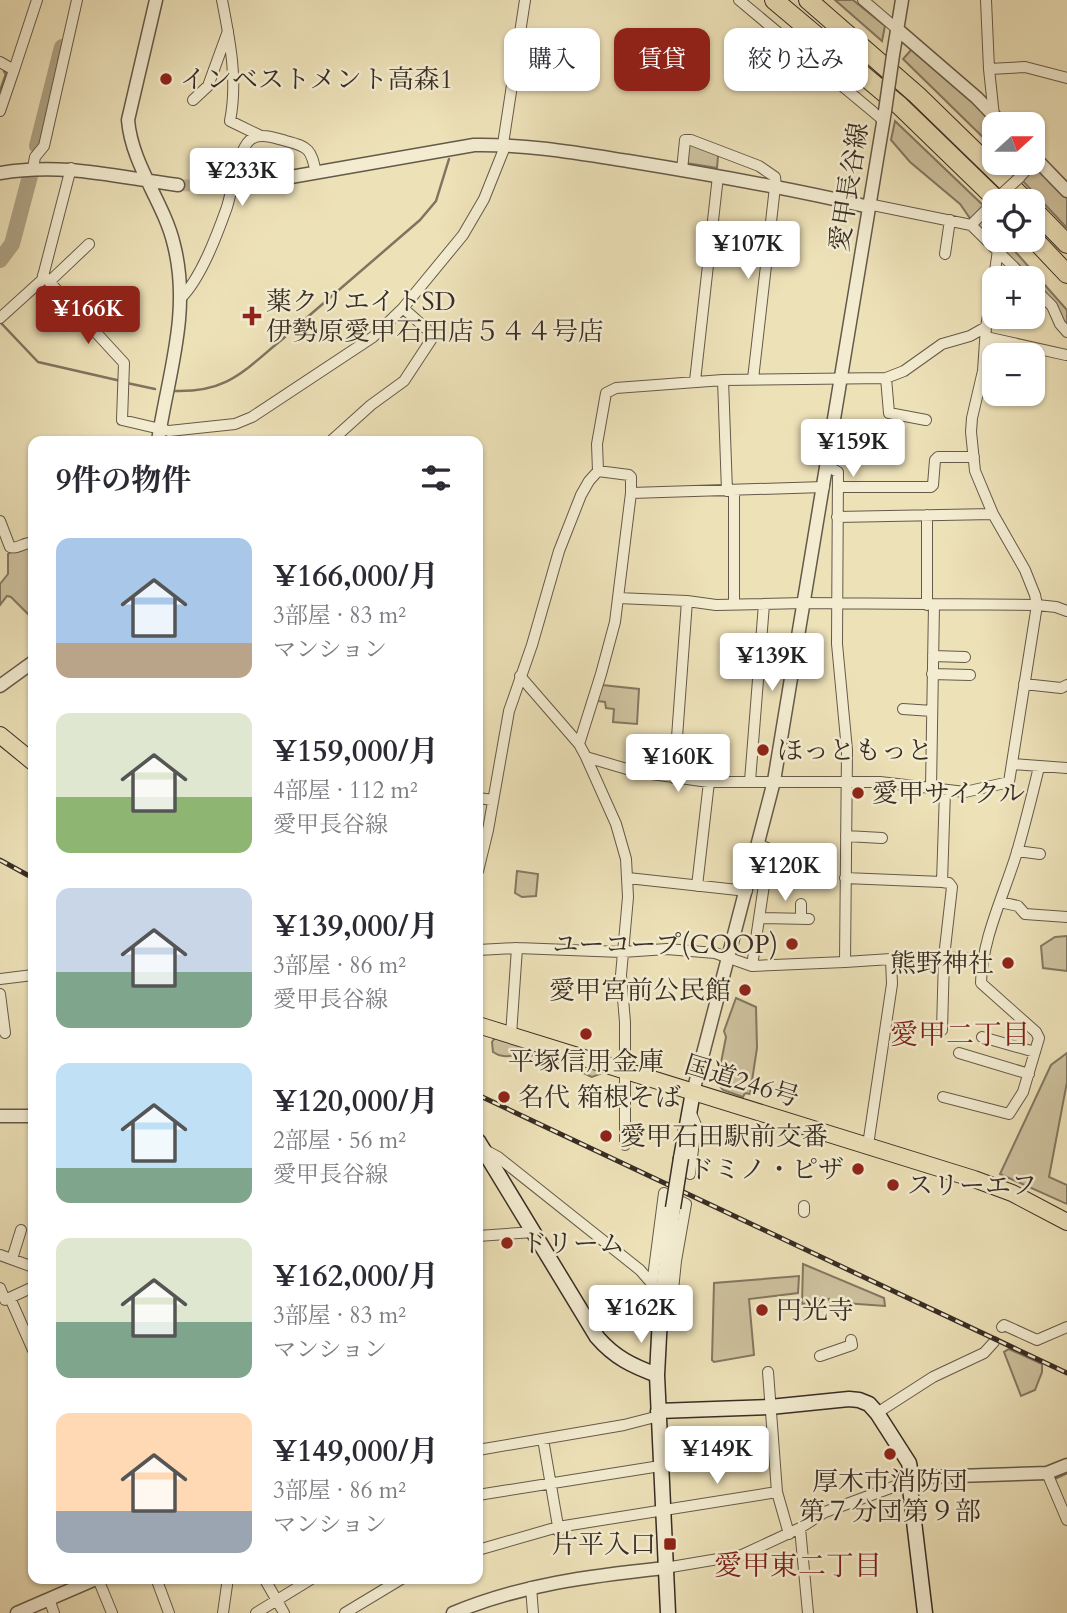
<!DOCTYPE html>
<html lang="ja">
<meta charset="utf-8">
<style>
body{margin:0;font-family:Cardo,"Noto Serif JP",serif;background:#f7f7f7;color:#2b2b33;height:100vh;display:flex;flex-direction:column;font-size:26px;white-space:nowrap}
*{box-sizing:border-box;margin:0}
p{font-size:23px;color:#7c7c81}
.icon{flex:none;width:38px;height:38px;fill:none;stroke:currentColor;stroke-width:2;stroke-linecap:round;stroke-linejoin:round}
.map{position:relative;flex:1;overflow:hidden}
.details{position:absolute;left:28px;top:436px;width:455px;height:1148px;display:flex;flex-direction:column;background:#fff;border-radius:14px;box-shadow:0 2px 5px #0004}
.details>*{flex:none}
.hud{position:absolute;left:504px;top:28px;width:457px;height:63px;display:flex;gap:14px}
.needle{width:46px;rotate:69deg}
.fabs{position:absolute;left:982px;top:112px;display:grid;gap:14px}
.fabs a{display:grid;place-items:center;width:63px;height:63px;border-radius:14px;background:#fff;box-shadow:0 2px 5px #0004;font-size:35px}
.price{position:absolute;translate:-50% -60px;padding:0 16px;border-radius:7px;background:#fff;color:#222;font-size:23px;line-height:46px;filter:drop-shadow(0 2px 4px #0008)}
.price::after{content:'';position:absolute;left:50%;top:42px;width:21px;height:16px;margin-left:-10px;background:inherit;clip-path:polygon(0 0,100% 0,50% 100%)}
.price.active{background:#8f2418;color:#fff}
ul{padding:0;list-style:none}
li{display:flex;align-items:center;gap:21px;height:175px;padding:0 28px}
li span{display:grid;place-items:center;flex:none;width:196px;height:140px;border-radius:14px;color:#555}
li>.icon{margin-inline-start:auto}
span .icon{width:84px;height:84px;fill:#fffc;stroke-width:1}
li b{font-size:30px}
h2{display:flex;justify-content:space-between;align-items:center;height:84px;padding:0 28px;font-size:30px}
.tag{padding:0 24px;border-radius:14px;background:#fff;box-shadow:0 2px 5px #0004;font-size:24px;line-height:63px}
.tag.active{background:#8f2418;color:#fff}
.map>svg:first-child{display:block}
.green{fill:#cec29f;stroke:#837862;stroke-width:2}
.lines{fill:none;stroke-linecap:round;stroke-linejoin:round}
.stream{stroke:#7f745f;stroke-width:2.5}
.river{stroke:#afa486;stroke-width:16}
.tertiary-tunnel{stroke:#c9bd9a;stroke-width:12;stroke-dasharray:12 6;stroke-linecap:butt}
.minor-casing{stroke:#655a49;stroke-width:12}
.tertiary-casing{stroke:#655a49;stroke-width:15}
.secondary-casing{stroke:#382d24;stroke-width:17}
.trunk-casing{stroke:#382d24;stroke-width:18}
.motorway-casing{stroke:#382d24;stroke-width:20}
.minor{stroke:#f3ecd1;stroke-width:10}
.tertiary{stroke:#f3ecd1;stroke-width:12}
.secondary{stroke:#f3ecd1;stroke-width:14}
.trunk{stroke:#ede1b8;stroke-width:16}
.motorway{stroke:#ede1b8;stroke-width:18}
.rail-casing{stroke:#382d24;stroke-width:5}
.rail{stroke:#f3ecd1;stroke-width:2.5;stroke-dasharray:8;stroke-linecap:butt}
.minor-bridge-casing{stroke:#655a49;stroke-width:12;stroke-linecap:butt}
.tertiary-bridge-casing{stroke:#655a49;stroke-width:15;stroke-linecap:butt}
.secondary-bridge-casing{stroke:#382d24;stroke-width:17;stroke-linecap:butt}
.minor-bridge{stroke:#f3ecd1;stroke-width:10}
.tertiary-bridge{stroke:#f3ecd1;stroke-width:12}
.secondary-bridge{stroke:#f3ecd1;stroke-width:14}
.poi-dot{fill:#8f2418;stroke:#f3ecd1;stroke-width:2.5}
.labels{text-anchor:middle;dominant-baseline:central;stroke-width:5;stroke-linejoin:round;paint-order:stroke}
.poi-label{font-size:26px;fill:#382d24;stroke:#f3ecd1;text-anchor:start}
.street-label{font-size:26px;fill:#382d24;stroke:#f3ecd1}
.neighbourhood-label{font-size:28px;fill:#7a1f14;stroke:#f3ecd1}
</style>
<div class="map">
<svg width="1067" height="1613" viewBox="0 0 1067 1613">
<rect width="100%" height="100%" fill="#ede1b8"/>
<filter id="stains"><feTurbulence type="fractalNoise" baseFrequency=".00286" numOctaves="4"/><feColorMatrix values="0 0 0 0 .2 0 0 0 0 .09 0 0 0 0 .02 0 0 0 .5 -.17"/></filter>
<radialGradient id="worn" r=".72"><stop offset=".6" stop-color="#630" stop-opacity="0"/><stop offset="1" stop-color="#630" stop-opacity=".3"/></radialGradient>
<path class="green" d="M835,0h18l32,26 -3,15z
M912,49l66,57 16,18v24l-91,-89z
M895,121l93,89 6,9v21h11l62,70v19l-12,-24 -23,-27 -38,-34 -20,-20 -14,-20 -50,-42 -19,-22z
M691,143l24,8 3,5 -1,12 -31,-5 2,-17z
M1006,163l29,2 32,33v30l-47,-50 2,-10 -9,7z
M24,544l6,1 3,6 -1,67 -21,-21 -4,-1 -7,9v-21l8,-10v-20z
M602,685l37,4 -2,35 -24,-2 1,-13 -8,-1 -1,-6 -8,-1z
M517,871l21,3 -2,22 -14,1 -7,-4z
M1067,936v35l-24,-3 -2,-22 14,-9z
M736,998l20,9 1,41 -7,46 -5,-1 -2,4 -20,-7 -6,-7 9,-46 -2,-6z
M495,1038l104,32 1,4 -8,3c-19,-9 -43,-22 -65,-22 -13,-1 -23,5 -34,-3l-1,-10z
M1067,1053v29l-18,95 18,8v19l-67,-30 51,-109z
M803,1264l81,34 1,8 -55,-4 -1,-3 -27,5z
M799,1276l-1,17 -49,6 5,56 -40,7 -2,-2 2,-77z
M1009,1349l33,15v8l-7,18 -14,6 -17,-44z"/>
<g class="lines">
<path class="stream" d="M0,91l6,-17 -2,-3
M1,323l37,39 83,19
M289,333l131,-113 16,-19 13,-42
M127,383l28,6
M173,391c56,2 71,-21 112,-54
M1054,1479l13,-6"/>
<path class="river" d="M37,146l25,-99
M0,260l12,-16 18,-68"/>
<path class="tertiary-tunnel" d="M178,185l48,2 59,-9"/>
<g class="minor-casing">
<path id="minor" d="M222,0c8,41 16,80 8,121l31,15
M739,0l144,120
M863,0l34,29
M986,0l3,69
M0,62l14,8 -14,41
M14,70l23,-70
M193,100l15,-14 20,-55
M994,116l-5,-47 36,-2 42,11
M503,144l22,-144
M33,168l2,-11 9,-11 33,-146
M682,170l3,-30h6l68,26 16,11 1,10
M1019,178l17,-19
M869,207l4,-2 98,20 54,53
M971,225l23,-23
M945,254l5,-34
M43,275l81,88 -2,57 47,11 66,-7 17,-7 121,-80 30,-29 60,-73 21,-36 22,-55
M994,278l4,-28
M50,281l39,-37
M1032,286l20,20 8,18 7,8
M181,298c20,-20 36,-63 46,-91 5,-16 11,-57 23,-67 9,-8 26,-2 36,1 23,6 25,8 30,32
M0,318l42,-38 29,-112
M986,337l80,18
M886,378l3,35 37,7
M753,379l22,-192
M723,380l4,111
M695,381l23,-205
M331,441l40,-36 33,-24 27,-41v-7l-28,-25
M827,466l11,6 -1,172 10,106 -2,212 46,-3 1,25 -24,161
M838,487h93l2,-2 2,-25 3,-3h36
M734,491v114
M631,493l193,-6
M837,517l156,-3
M0,521l10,26c8,3 15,-6 23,-4
M618,598l69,3 29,4 88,-2 233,2 19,2 11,4
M927,605v-90
M933,656l32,1
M932,674l38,1
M520,676l59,68 7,13 30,67 10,35 2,38 -7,78 4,47v123
M1024,684l37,4 6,-3
M903,709l29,2
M579,744l22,-70 14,-52 16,-129v-16l-2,-2 -31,-4
M586,757l51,15 72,10h171l85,10 44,-10 28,-177 -2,-10 -10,-25 -32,-56 -18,-43 -4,-39 1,-14 11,-47 3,-44 8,-47
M1013,764l54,4
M674,778l13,-177
M750,781l14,-177
M931,788l3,-183
M478,798l15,2
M846,836l36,2
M1017,851l23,3
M478,871l10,-41 21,-119 23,-66 27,-94 22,-56 8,-14 9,-10 -1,-27 9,-51 10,-5 107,-8 163,-2 18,-7 38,-27 28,-8 16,-9
M628,878l119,13
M845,878l97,4 7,1 3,4 -8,70 -53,2
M942,882l3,-91
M697,886l12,-104
M1000,902l18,4 7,8 42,3
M760,918l49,1
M801,918v-14
M478,950l39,-2 105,4 45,-3 48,4 37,13 93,-4
M752,966l16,-108 -1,-10 -9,-4
M0,979l33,-4
M0,994l5,39
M942,1030l2,-73 38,3
M511,1035l6,-87
M982,1037l53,15
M959,1053l70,21
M943,1097l66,17 14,-22 16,-54 -3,-6 -55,-49c1,-45 23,-88 36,-131 8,-28 15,-56 22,-85
M690,1111l6,14 -6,49
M485,1150l13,7 142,113 14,16
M804,1212v-6
M478,1236l56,-4
M0,1255l33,12
M12,1259l9,-29
M652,1285l12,-92 22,11 -10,57 -5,48 -11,8
M0,1288l5,12 28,-13
M10,1298l23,52
M1002,1327l2,-2 33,15 30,-13
M820,1356l32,-11 -1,-5
M768,1372l9,120 12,42
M877,1413l56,-36 51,-24 10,-11
M543,1439l16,93
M478,1450l146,-25 35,-9
M1047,1473l20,47
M478,1495l182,-29
M800,1528l8,85
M478,1550l80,-23 219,-35
M665,1568l77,-13 58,-27 25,-16 87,-32
M156,1578l13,35
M264,1578l20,35
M98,1579l14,34
M531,1587l2,26
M49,1599l5,14
M223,1613l5,-35
M256,1613l57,-35
M345,1613l58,-35"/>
</g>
<g class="tertiary-casing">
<path id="tertiary" d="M156,0l-28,120c4,46 36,82 46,125 17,67 -6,130 -16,196
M897,29l80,69 25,26
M893,55l9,-55
M1032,155l35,36
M0,173c64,-11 116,4 178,12
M285,178l189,-33c52,-1 103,8 154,16 80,13 161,27 241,46
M0,686l33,-24
M693,1092l81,-311 111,-670
M0,1116h33
M912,1480l15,-3 120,-4 20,-8
M17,1613l81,-35
M453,1613c70,-29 137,-37 212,-45"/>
</g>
<g class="secondary-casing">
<path id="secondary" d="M478,1141l119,196c18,21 36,29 60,38
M681,1158l12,-66
M658,1411l112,-4 79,-8 10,1 10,4 8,9 32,50 3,17 -2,8 15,125
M668,1613l-11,-238 3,-58 13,-109"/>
</g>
<g class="trunk-casing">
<path id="trunk" d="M0,735l33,27
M478,1025l496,154 38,14 55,29"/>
</g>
<g class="motorway-casing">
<path id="motorway" d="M774,0l126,106 98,95
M808,0l109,95 109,106
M1032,208l35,36
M1032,237l35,37"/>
</g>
<use href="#minor" class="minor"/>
<use href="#tertiary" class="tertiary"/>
<use href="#secondary" class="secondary"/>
<use href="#trunk" class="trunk"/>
<use href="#motorway" class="motorway"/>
<g class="rail-casing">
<path id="rail" d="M0,860l33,18
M478,1095l589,278"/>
</g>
<use href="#rail" class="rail"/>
<g class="minor-bridge-casing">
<path id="minor-bridge" d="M994,201l25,-23"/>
</g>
<g class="tertiary-bridge-casing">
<path id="tertiary-bridge" d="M885,111l8,-56"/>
</g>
<g class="secondary-bridge-casing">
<path id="secondary-bridge" d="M673,1208l8,-50"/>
</g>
<use href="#minor-bridge" class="minor-bridge"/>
<use href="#tertiary-bridge" class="tertiary-bridge"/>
<use href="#secondary-bridge" class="secondary-bridge"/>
</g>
<g class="poi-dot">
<circle cx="166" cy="79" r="7"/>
<path d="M248.5 305.5h7v7h7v7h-7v7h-7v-7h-7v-7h7z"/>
<circle cx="763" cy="750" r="7"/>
<circle cx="858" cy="793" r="7"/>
<circle cx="792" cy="944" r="7"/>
<circle cx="1008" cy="963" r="7"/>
<circle cx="745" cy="990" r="7"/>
<circle cx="586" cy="1034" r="7"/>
<circle cx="504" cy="1097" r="7"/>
<circle cx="606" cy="1136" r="7"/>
<circle cx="858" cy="1169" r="7"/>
<circle cx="893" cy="1185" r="7"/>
<circle cx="507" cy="1243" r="7"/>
<circle cx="762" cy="1310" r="7"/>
<circle cx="890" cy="1454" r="7"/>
<rect x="663" y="1537" width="14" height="14" rx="3.5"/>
</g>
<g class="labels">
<g class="poi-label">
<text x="180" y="79">インベストメント高森1</text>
<text x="266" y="301">薬クリエイトSD<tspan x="266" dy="30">伊勢原愛甲石田店５４４号店</tspan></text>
<text x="777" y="750">ほっともっと</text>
<text x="872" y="793">愛甲サイクル</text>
<text x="778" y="944" text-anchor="end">ユーコープ(COOP)</text>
<text x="994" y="963" text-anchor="end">熊野神社</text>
<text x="731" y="990" text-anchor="end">愛甲宮前公民館</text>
<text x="586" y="1061" text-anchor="middle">平塚信用金庫</text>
<text x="518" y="1097">名代 箱根そば</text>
<text x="620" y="1136">愛甲石田駅前交番</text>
<text x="844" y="1169" text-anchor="end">ドミノ・ピザ</text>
<text x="907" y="1185">スリーエフ</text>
<text x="521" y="1243">ドリーム</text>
<text x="776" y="1310">円光寺</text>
<text x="890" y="1481" text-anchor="middle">厚木市消防団<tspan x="890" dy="30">第７分団第９部</tspan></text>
<text x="656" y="1544" text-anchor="end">片平入口</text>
</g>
<g class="street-label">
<text transform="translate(849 187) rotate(-81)">愛甲長谷線</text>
<text transform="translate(742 1081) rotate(17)">国道246号</text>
</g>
<g class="neighbourhood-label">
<text x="960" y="1035">愛甲二丁目</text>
<text x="798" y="1566">愛甲東二丁目</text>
</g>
</g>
<rect width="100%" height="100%" filter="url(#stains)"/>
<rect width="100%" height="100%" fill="url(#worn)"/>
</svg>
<div class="fabs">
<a><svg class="needle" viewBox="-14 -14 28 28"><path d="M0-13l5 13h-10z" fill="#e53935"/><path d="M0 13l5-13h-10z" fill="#7c7c81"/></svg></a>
<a><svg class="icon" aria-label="locate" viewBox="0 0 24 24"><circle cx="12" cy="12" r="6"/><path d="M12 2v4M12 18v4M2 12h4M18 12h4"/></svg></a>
<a>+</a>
<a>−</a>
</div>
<b class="price" style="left:242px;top:208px">¥233K</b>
<b class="price" style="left:748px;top:281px">¥107K</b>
<b class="price active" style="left:88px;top:346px">¥166K</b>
<b class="price" style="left:853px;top:479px">¥159K</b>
<b class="price" style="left:772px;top:693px">¥139K</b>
<b class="price" style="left:678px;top:794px">¥160K</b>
<b class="price" style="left:785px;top:903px">¥120K</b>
<b class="price" style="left:641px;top:1345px">¥162K</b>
<b class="price" style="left:717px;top:1486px">¥149K</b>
<div class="hud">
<a class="tag">購入</a>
<a class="tag active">賃貸</a>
<a class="tag">絞り込み</a>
</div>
<section class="details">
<h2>9件の物件<svg class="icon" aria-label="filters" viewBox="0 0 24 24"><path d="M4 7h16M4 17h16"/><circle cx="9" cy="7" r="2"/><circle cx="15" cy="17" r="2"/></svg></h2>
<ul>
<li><span style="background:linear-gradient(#a9c7e8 75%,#b9a48a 0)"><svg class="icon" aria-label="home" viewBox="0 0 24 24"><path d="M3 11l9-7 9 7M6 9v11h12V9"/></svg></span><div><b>¥166,000/月</b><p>3部屋 · 83 m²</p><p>マンション</p></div></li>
<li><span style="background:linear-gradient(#dfe7d0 60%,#8fb573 0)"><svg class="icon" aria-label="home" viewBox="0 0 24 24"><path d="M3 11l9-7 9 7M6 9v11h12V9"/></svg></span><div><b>¥159,000/月</b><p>4部屋 · 112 m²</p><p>愛甲長谷線</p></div></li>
<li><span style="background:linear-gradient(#c9d6e8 60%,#7fa58c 0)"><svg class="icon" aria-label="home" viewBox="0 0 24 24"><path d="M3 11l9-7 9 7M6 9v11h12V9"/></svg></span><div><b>¥139,000/月</b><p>3部屋 · 86 m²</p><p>愛甲長谷線</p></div></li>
<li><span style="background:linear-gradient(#bfe0f5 75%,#7fa58c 0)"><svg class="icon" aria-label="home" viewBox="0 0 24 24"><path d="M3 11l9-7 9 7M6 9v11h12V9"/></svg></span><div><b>¥120,000/月</b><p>2部屋 · 56 m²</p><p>愛甲長谷線</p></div></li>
<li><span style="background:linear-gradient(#dfe7d0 60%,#7fa58c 0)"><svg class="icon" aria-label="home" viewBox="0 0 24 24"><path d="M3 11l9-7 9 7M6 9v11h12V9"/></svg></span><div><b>¥162,000/月</b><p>3部屋 · 83 m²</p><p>マンション</p></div></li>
<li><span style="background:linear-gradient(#ffd9b3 70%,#9aa5b1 0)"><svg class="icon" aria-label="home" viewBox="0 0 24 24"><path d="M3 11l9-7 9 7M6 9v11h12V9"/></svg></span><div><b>¥149,000/月</b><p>3部屋 · 86 m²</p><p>マンション</p></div></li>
</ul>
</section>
</div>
